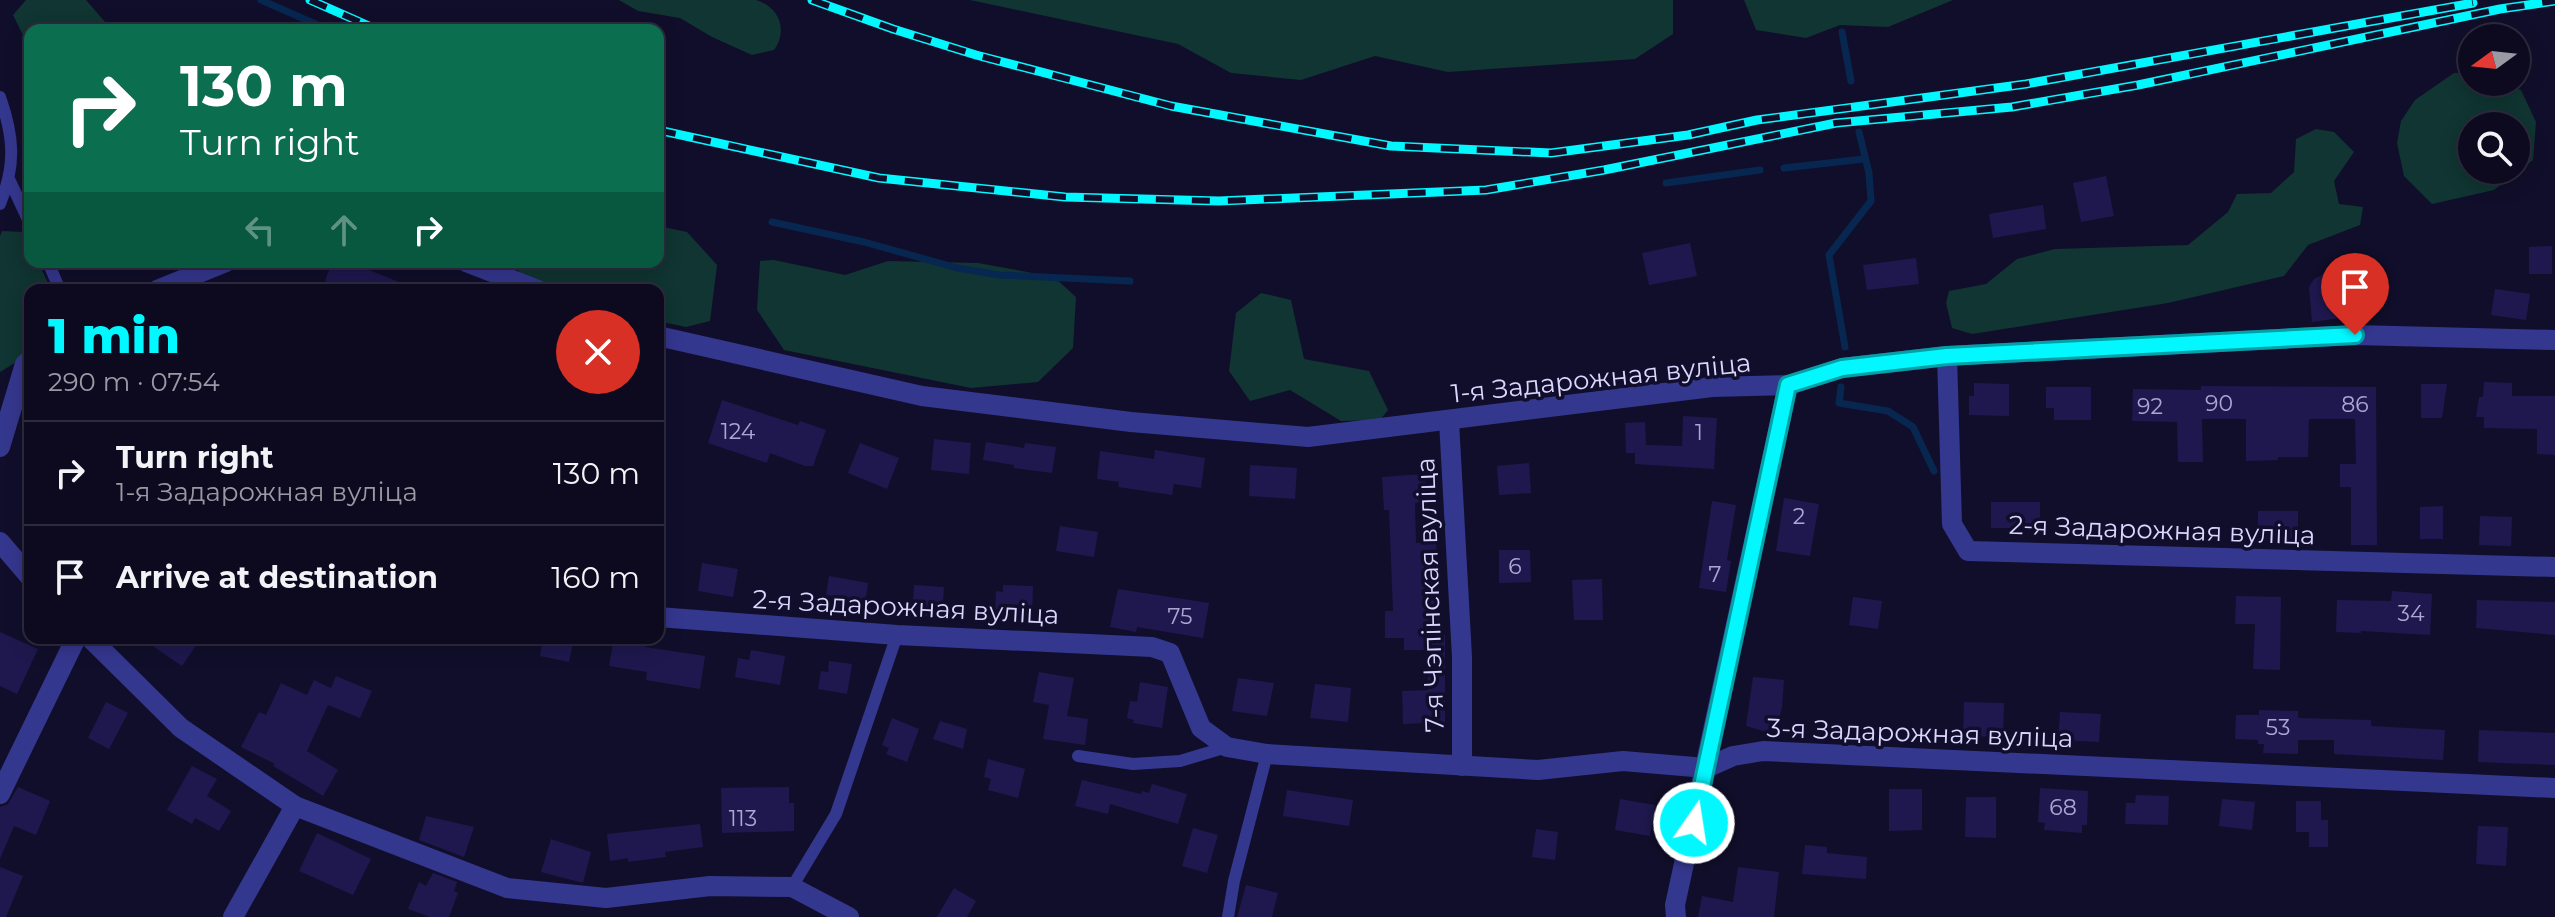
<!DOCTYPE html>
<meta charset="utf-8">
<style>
body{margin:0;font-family:Montserrat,sans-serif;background:#161329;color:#f1f3f6;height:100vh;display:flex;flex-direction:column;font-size:30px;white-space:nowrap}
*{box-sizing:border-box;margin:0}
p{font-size:26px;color:#9a9aa5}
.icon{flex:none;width:44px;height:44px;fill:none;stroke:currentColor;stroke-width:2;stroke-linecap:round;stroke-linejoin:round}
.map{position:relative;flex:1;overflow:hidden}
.side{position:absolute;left:24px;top:284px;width:640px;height:360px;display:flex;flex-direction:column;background:#0d0a20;border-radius:16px;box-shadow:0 4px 20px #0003,0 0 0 2px #2d2b3e}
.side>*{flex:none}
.top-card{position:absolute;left:24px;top:24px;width:640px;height:244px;border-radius:16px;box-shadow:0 4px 20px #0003,0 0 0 2px #2d2b3e;background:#0b6e4f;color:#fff;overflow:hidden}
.needle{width:52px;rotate:255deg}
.tools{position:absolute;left:2458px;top:24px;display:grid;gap:16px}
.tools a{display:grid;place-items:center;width:72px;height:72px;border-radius:50%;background:#0d0a20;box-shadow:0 4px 20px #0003,0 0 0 2px #2d2b3e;font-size:40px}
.pin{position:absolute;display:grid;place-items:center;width:68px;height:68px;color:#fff;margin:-82px -34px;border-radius:50% 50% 50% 0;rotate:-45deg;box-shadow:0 0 8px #0007}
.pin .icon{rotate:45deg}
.me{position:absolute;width:88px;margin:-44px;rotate:13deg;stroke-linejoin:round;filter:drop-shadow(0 0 6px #0008)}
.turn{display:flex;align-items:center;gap:28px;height:168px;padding:0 24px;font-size:36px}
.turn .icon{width:104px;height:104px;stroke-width:2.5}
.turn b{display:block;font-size:56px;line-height:68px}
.lanes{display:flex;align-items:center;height:76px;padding:0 24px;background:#0003;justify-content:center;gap:40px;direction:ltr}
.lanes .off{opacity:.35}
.round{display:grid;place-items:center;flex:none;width:84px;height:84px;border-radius:42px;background:#161329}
.head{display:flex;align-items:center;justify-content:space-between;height:136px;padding:0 24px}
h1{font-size:48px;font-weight:800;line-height:60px;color:#03f7ff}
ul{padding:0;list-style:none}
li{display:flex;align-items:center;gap:24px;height:104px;padding:0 24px;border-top:2px solid #2d2b3e}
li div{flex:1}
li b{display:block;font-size:30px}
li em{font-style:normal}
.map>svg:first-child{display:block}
.green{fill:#103532;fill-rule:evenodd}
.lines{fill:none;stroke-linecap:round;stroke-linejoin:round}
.stream{stroke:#072751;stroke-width:7}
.building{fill:#1f184e}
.lane{stroke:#34378e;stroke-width:12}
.street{stroke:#34378e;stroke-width:20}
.rail-casing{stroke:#03f7ff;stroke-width:9}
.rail{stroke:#110e2b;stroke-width:6;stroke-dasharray:18;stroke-linecap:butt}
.route-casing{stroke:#02a1a6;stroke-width:20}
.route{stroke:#03f7ff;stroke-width:14}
.labels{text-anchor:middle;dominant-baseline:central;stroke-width:7;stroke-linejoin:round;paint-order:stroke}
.number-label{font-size:22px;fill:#aaa7d3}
.street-label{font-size:26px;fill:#d9d7ff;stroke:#110e2b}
</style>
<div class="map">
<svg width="2555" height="917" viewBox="0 0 2555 917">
<rect width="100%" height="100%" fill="#110e2b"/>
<g class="green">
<path d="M26,0H86L112,30H30V49L13,15Z"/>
<path d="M619,0H756C780,7 788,31 774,50L752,55L712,37L680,18L638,11Z"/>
<path d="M970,0H1673V34L1635,59L1448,72L1375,56L1301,80L1231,73L1178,44Z"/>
<path d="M1744,0H1953L1888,27L1840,25L1806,38L1756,30Z"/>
<path d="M2454,73H2472V82H2503L2521,90L2536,122L2533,160L2494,190L2432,204L2404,176L2397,143L2401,121L2415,100ZM2516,126V170H2472V126Z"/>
<path d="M2316,129L2334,132L2354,152L2334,181L2339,204L2363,207L2360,225L2308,245L2284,276L2168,303L1972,334L1952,328L1946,303L1949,291L1986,284L2017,259L2055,249L2188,245L2228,212L2237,194L2271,193L2294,172L2296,139Z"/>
<path d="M658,226L687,232L717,265L710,321L686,327L658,321V290C619,290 534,298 510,262H658Z"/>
<path d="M2,231L24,232L30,244V262H38L49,285L48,290H30V338L23,358L0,372V236Z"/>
<path d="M774,260L845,275L888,261L978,263L1054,277L1076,297L1073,348L1038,382L971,388L784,350L757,310L760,261Z"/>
<path d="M1261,293L1291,300L1304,359L1369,371L1388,410L1380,420L1341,421L1290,390L1250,401L1229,371L1236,313Z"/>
</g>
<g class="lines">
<g class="stream">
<path d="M261,0L329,30"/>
<path d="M1842,32L1851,81"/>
<path d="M1784,168L1864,159"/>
<path d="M1666,183L1760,170"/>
<path d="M772,222L864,242L957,268L999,275L1130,281"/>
<path d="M1845,347L1829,255L1871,201L1869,173L1859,132"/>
<path d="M1841,387L1839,403L1888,411L1913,427L1934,471"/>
</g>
</g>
<g class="building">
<path d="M2106,176L2114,216L2081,222L2073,183Z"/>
<path d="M2043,205L2046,229L1993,238L1989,214Z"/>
<path d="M1690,243L1697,276L1649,285L1642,253Z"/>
<path d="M2552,246V274H2529V247Z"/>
<path d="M1916,258L1919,284L1867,290L1863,265Z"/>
<path d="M332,262H349L419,290H349L325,281Z"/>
<path d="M2324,274H2335L2345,281L2348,300L2338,302L2340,318L2312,322L2309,287L2314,279Z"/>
<path d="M2495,289L2530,294L2526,320L2491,315Z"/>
<path d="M2484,382L2512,383V396H2555V455L2537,454V429L2484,428V417H2476L2479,397H2483Z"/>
<path d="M1974,383L2009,384V416L1969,415V396H1974Z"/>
<path d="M2421,384H2447L2442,418H2421Z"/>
<path d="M2201,386L2376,387L2377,545H2351V487H2340V464H2356L2355,419H2309L2308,457H2278V460L2246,461V419H2202L2203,462H2178L2177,422L2132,421L2133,389L2201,390Z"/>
<path d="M2046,387H2091V420H2054V408H2046Z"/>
<path d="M722,400L798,425L800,421L826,430L813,466H805L770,453L767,463L708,443Z"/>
<path d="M1683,416L1717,418L1714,469L1635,464V453H1626L1625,423L1645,422L1646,445L1682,446Z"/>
<path d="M934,439L971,443L969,474L931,470Z"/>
<path d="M986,442L1024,448L1025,443L1056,447L1052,473L1014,468V465L983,460Z"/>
<path d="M860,443L899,458L887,489L848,473Z"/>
<path d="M1155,450L1205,458L1201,488L1174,484L1172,495L1118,487L1119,482L1097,479L1100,451L1154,459Z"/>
<path d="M1529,463L1531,493L1499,495L1497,466Z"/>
<path d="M1250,465L1297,468L1295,499L1249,496Z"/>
<path d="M1425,474L1426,502L1415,503L1416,543L1436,542L1440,636L1445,635V722L1403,724L1402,691L1428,690V650H1404V638H1385V611H1393L1389,510H1384L1382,477Z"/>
<path d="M1784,498L1819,504L1810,556L1776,551Z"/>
<path d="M1712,501L1736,505L1727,560L1731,561L1726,592L1699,588Z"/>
<rect x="1991" y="502" width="49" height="26"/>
<path d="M2443,506V539H2420V507Z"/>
<rect x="2258" y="511" width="40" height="30"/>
<path d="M2480,516L2512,517L2511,546L2479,545Z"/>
<path d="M1060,526L1098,532L1094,557L1056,551Z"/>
<path d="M1499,550H1530L1531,582L1499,583Z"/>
<path d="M702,563L738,569L733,597L698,591Z"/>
<path d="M829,576L868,583L864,611L831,606L833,596L826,595Z"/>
<path d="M1602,579L1603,620H1574L1572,580Z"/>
<path d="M914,585L944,587L942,617L912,615Z"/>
<path d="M1003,585L1033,586L1032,615L995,614L996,591L1003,592Z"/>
<path d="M1118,589L1209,603L1203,638L1137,627L1136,632L1110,627Z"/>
<path d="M2392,591L2432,594L2430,635L2361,631V633L2336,632L2337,600L2391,601Z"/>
<path d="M2236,596L2281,597L2280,670L2253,669L2255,624H2235Z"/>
<path d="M1853,597L1882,601L1878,629L1849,625Z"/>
<path d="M2477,600L2555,602V635L2476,628Z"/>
<path d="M0,632L38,649L17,694L0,686Z"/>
<path d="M141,638H201L182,666Z"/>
<path d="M543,638H574L569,662L540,656Z"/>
<path d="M614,638L646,643L645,647L705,656L700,689L646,680L647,672L609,666Z"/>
<path d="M751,650L785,656L780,685L735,677L738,658L749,660Z"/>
<path d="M829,661L852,664L847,694L818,689L821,671L828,672Z"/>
<path d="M1039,672L1074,678L1067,716L1088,719L1085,745L1043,739L1049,705L1033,702Z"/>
<path d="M336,676L372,691L360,718L328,705L307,751L338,770L323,796L273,766L275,764L241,747L259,712L266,715L281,683L307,695L314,680L331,688Z"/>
<path d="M1753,677L1784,680L1782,708L1774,734L1746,726Z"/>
<path d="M1238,678L1274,683L1267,716L1232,711Z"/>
<path d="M1140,682L1168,687L1162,728L1133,723L1134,720L1127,718L1130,701L1137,702Z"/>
<path d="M1315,684L1351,688L1348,722L1310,718Z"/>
<path d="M106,702L128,713L109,749L88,738Z"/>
<path d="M1964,702L2004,703L2003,737L1963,736Z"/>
<path d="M2259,710L2298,711V718L2371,720V726L2445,730L2443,760L2334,754V740H2298V754L2263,753L2264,744H2258V740L2235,739L2236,715H2259Z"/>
<path d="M2060,712L2101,714L2099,742L2058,740Z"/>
<path d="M892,718L919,729L907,762L886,754L889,748L882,745Z"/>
<path d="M940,721L967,729L963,749L933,739Z"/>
<path d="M2479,730L2555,733V765L2478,762Z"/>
<path d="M988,759L1025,769L1018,798L988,790L991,779L984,777Z"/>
<path d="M192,766L217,779L207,796L231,811L219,831L195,818L192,824L167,810Z"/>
<path d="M1082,780L1141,794L1142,791L1149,793L1152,784L1187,794L1178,824L1110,804L1108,814L1075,806Z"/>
<path d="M18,787L50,801L36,835L14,826L0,859V807L8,804Z"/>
<path d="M789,787V803H794V831L722,833L721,788Z"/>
<path d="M2040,788L2088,791L2087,825H2082V833L2044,830L2045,823L2038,822Z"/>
<path d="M1889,789H1922V830L1889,831Z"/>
<path d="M1287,790L1353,800L1349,826L1283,816Z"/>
<path d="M2136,795L2169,796L2168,825L2125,824L2126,803H2135Z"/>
<path d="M1966,797H1996V838L1965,837Z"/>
<path d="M1620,799L1655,805L1650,836L1615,830Z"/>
<path d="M2222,799L2255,802L2252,830L2219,826Z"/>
<path d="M2296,801H2321V820H2328V847H2309V832H2296Z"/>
<path d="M426,816L474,827L464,857L419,840Z"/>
<path d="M700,824L703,847L665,852L666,857L628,862V858L610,861L607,834Z"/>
<path d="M2478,826L2508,827L2506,866L2476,864Z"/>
<path d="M1193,828L1218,835L1207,873L1182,866Z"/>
<path d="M1536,829L1558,832L1555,860L1532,857Z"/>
<path d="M317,833L371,859L353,895L299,871Z"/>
<path d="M551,839L591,852L583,883L541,872Z"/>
<path d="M1805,845L1827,847V853L1867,857L1866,879L1802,874Z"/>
<path d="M0,867L23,876L6,917H0Z"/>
<path d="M1738,867L1779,872L1774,917H1698L1702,896L1733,902Z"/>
<path d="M433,873L457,882L454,891L458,893L449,917H430L408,909L419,882L426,886Z"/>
<path d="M1246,885L1278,893L1272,917H1237Z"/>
<path d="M954,888L976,901L967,917H937Z"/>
</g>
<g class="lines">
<g class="lane">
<path d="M0,97C14,137 16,165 0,204"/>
<path d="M10,181L30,224"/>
<path d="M48,262L60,290"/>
<path d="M1078,756L1133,764L1180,761L1227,747"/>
<path d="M792,887L836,814L897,635"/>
<path d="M1228,917L1234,881L1267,754"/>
</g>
<g class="street">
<path d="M466,262L538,290"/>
<path d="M157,290L226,262"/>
<path d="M658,336L922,396L1131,422L1308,437L1712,387L1788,385L1842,368L1947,356L2355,335L2555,340"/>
<path d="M1947,356L1952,524L1968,551L2555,567"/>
<path d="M1449,421L1462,657V766"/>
<path d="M0,447L25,364L30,360"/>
<path d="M0,542L30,577"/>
<path d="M658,617L897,635L1152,647L1170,653L1201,728L1227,747L1267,754L1538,770L1623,761L1706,768L1733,756L1763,751L2555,788"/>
<path d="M90,638L181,728L295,806L507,888L606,898L710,886L792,887L849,917"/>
<path d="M0,794L76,638"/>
<path d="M233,917L295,806"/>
<path d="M1676,917L1675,905L1788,385"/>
</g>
<g class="rail-casing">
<g id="rail">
<path d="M310,0L378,30"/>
<path d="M812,0L893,29L976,55L1171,106L1391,146L1551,153L1688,135L1757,120L2026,84L2473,3"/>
<path d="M658,130L879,178L1065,197L1219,201L1486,190L1604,170L1836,123L2012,107L2138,85L2500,9L2555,1"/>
</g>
</g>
<use href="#rail" class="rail"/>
</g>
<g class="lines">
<g class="route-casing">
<path id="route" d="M1694,823L1788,385L1842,368L1947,356L2355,335"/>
</g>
<use href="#route" class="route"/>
</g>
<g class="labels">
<g class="number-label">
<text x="2219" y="403">90</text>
<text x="2355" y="404">86</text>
<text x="2150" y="406">92</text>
<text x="738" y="431">124</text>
<text x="1699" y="432">1</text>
<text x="1799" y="516">2</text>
<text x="1515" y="566">6</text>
<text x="1715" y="574">7</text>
<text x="2411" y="613">34</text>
<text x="1180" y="616">75</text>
<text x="2278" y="727">53</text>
<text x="2063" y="807">68</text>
<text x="743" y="818">113</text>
</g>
<g class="street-label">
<text transform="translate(1601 378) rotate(-6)">1-я Задарожная вуліца</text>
<text transform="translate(2162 530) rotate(2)">2-я Задарожная вуліца</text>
<text transform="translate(1430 595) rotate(-92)">7-я Чэпінская вуліца</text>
<text transform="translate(906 607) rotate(3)">2-я Задарожная вуліца</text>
<text transform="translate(1920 733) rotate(2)">3-я Задарожная вуліца</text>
</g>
</g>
</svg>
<div class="tools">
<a><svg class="needle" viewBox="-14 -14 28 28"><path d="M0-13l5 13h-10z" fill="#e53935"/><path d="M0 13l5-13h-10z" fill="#9a9aa5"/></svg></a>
<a><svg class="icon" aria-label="search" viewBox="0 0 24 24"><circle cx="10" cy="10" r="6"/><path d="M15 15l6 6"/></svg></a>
</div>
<div class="pin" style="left:2355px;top:335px;background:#d93025"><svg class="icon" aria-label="arrive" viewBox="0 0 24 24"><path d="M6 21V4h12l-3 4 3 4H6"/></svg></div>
<svg class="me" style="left:1694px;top:823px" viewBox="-20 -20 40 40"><circle r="17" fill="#03f7ff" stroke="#fff" stroke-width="3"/><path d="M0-11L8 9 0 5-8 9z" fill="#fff"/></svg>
<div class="top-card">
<div class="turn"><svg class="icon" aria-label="right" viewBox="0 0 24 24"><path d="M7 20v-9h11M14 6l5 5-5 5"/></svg><div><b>130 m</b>Turn right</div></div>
<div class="lanes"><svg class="icon off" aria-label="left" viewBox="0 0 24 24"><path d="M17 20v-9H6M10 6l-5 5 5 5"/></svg><svg class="icon off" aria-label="ahead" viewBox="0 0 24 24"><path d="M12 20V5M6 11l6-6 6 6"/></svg><svg class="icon" aria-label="right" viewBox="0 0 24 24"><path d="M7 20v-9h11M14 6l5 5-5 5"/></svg></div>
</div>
<section class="side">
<div class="head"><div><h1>1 min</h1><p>290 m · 07:54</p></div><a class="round" style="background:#d93025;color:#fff"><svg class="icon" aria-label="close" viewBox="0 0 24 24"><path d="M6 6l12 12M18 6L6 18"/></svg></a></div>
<ul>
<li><svg class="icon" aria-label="right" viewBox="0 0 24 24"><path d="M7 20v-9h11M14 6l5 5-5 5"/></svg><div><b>Turn right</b><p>1-я Задарожная вуліца</p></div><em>130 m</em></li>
<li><svg class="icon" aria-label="arrive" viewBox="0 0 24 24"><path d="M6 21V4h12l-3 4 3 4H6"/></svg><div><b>Arrive at destination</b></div><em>160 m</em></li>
</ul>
</section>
</div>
